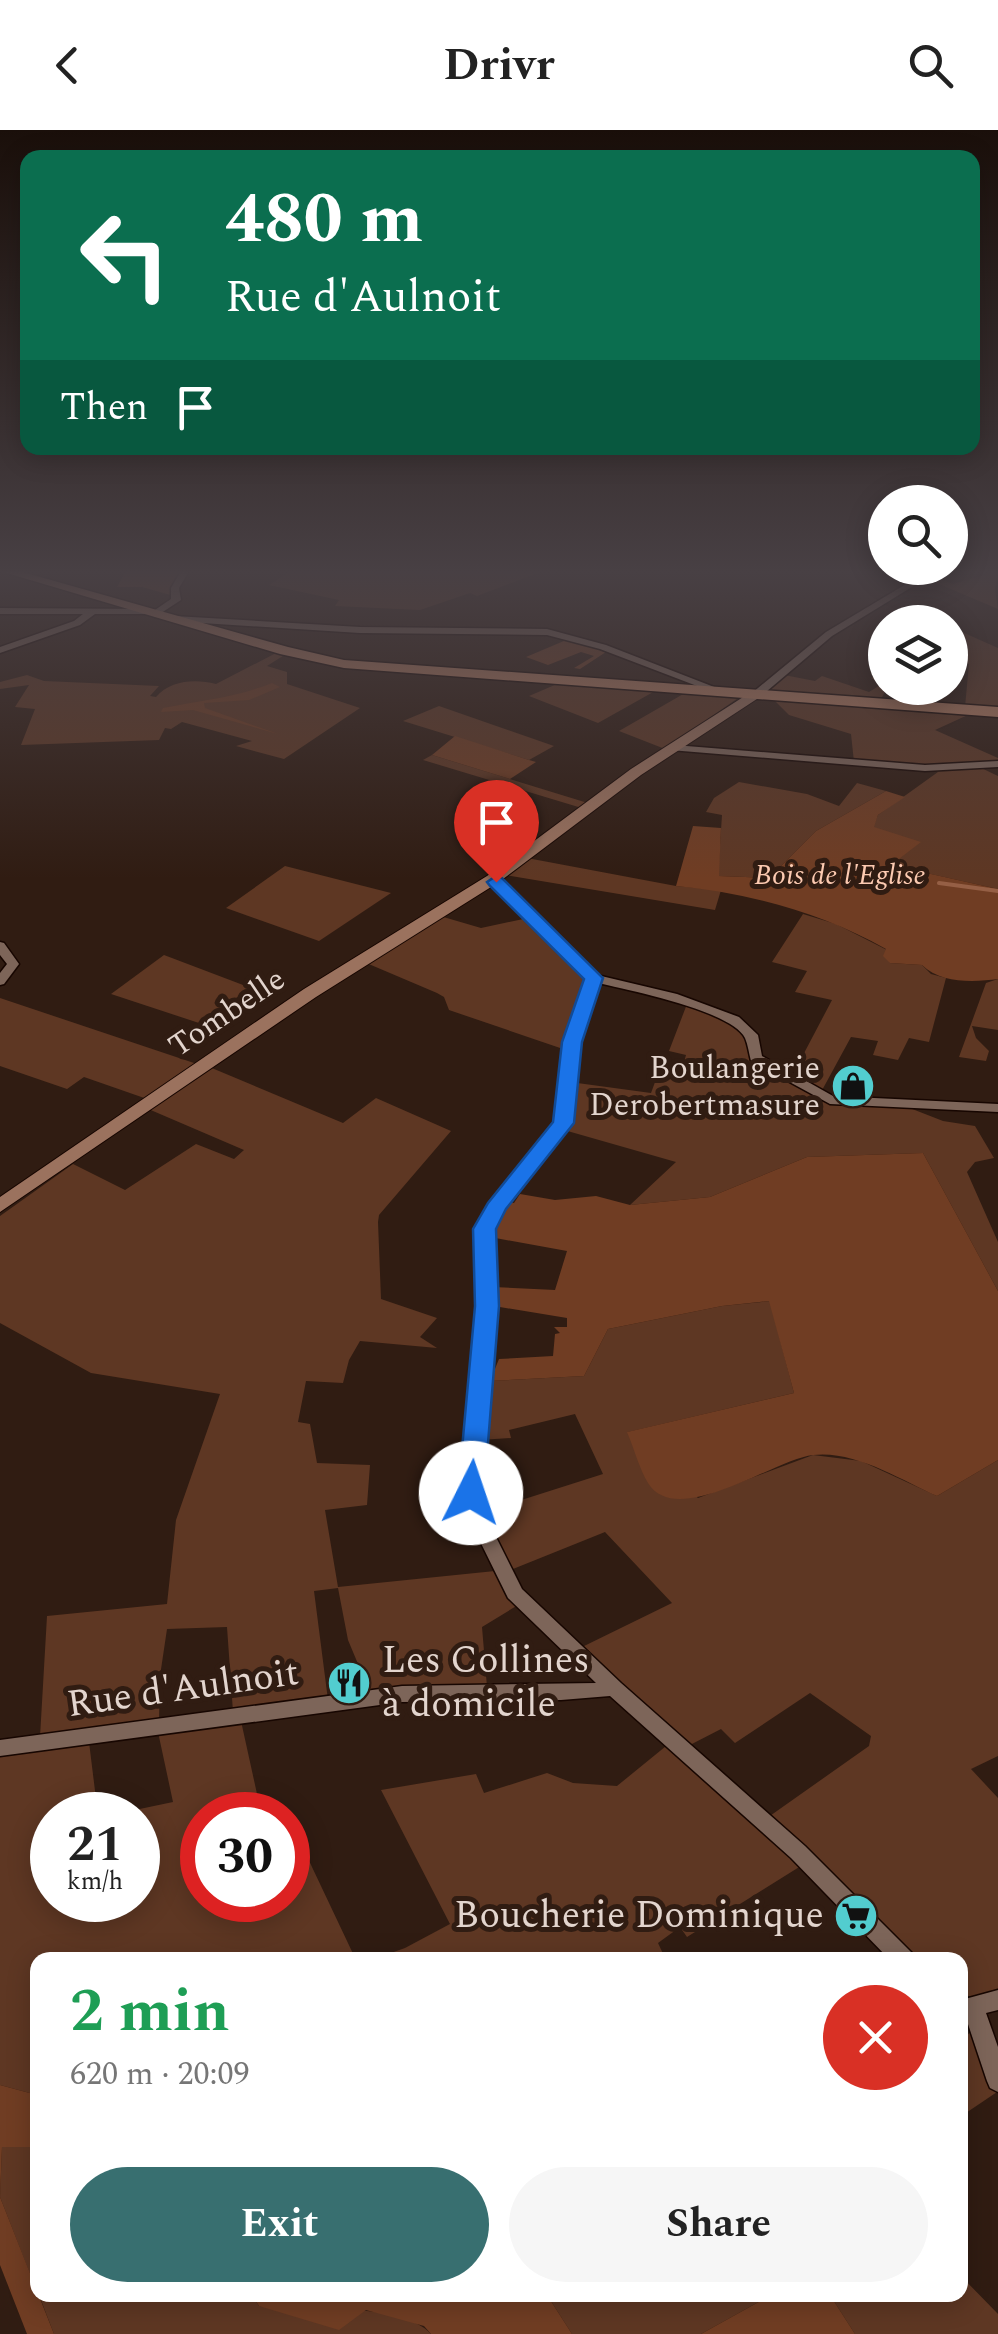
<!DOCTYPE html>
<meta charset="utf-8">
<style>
body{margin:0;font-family:Spectral,serif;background:#f6f6f6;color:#222;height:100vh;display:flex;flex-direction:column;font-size:38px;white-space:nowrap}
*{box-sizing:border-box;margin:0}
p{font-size:32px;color:#767676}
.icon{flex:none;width:55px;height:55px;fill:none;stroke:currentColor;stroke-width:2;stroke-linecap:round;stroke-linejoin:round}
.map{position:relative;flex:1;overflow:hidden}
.sheet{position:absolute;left:30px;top:1822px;width:938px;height:350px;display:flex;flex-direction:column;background:#fff;border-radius:20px;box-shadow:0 5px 25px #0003}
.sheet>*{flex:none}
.hud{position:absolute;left:20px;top:20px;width:960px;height:305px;border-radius:20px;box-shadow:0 5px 25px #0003;background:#0b6e4f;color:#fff;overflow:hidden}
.controls{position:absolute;left:868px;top:355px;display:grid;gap:20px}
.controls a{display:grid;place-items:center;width:100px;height:100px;border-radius:50%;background:#fff;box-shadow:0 5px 25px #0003;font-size:50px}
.speed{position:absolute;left:30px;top:1662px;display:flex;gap:20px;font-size:50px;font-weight:700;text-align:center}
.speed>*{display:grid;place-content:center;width:130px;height:130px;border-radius:50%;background:#fff;box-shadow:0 5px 25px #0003;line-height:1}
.speed small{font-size:25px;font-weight:400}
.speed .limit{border:15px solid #d22;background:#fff;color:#111}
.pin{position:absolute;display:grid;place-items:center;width:85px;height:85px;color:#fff;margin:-102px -42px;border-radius:50% 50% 50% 0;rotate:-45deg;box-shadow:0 0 10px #0007}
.pin .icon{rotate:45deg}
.me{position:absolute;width:110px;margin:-55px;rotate:4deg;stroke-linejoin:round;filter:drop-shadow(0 0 8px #0008)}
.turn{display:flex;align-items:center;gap:35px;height:210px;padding:0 40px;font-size:45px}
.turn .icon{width:130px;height:130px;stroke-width:2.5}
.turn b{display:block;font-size:70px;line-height:85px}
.then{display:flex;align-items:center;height:95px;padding:0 40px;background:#0003;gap:20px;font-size:38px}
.round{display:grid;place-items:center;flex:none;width:105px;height:105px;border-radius:52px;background:#f6f6f6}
.summary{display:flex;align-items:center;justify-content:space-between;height:170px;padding:0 40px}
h1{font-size:60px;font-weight:700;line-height:75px;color:#1e9e55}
.action{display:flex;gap:20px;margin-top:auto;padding:20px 40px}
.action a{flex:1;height:115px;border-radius:60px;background:#386f70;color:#fff;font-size:40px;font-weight:700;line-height:115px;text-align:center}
.action a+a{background:#f6f6f6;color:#222}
header{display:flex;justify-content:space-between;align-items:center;height:130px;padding:0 40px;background:#fff;font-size:45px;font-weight:700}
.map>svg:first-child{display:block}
.green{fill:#5e3723}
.forest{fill:#703d23}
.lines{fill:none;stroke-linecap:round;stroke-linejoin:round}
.stream{stroke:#955f45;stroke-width:4}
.street-casing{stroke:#170601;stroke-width:3}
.secondary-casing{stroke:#170601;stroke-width:2}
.primary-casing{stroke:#170601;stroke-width:3}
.street{fill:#7d6559;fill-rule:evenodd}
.secondary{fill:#9b725e;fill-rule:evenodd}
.primary{fill:#b87f62;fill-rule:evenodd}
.route{fill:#1a73e8;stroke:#114b97;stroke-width:2.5}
.labels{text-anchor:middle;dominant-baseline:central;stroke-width:10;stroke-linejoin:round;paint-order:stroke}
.far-park-label{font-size:28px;font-style:italic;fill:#fccab1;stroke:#301c12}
.street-label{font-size:32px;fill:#e3d5ce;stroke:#301c12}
.poi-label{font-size:32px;fill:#e3d5ce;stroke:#301c12;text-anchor:end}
.near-poi-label{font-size:38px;fill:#e3d5ce;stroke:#301c12;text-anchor:start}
.near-street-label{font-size:38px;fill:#e3d5ce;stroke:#301c12}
</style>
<header><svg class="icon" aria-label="back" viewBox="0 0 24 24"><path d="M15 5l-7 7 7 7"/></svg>Drivr<svg class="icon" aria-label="search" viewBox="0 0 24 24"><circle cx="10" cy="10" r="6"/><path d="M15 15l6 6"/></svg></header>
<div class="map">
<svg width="998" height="2204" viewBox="0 0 998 2204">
<rect width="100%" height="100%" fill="#301c12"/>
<g class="green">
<path d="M291,441H543L477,466L470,463L420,480L335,476L339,470L269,455Z"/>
<path d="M998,441L995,459L998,479L927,449L932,445L953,454Z"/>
<path d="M962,502L998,518V580L965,577L969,534L950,528V507Z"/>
<path d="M278,522L286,524L267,536L287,542V554L360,578L284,629L236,616L252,611L182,592L171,599L165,598L159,610L21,615L35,579L15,577L29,555L0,559V552L27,545L44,551L159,556L150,566L156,567C171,550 195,549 216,554Z"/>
<path d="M876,538L885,541L887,558L880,571L767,560L784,545L815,551L822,546L869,562L882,554L871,548L881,543L873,539Z"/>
<path d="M557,554L655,561L598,593L529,566Z"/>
<path d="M685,563L742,566L744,569L738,568L665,619L619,601Z"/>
<path d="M773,569L970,584L935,600L998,628V633L975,635L998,646V759L890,735L873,697L878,685L938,642L927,638L854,632L851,604L789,585Z"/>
<path d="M439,576L554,616L529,630L403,591Z"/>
<path d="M432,625L591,674L585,679L423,630Z"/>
<path d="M739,652L807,664L839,676L857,653L886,661L816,701L769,748L718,746L722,685L706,682L714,668Z"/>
<path d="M527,728L676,756L721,760L715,780L505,745Z"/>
<path d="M285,736L391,763L319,811L226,778Z"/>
<path d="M803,784L836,794L887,820L890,833L922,835L931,844L946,848L929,912L909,908L898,930L873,925L878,911L851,907L820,964L792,946L832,870L795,862L807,841L772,832Z"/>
<path d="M440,786L481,798L528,788L586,849L566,920L449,880L444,867L437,863L364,832Z"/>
<path d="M164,825L251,858L199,893L111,864Z"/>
<path d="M998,849V900L972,896L976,908L989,921L986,931L959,927L986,853Z"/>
<path d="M0,868L200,935L150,970L84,947L67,959L0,936Z"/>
<path d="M687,874L732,892L748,911L754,931L823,972L902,975L943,991L975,996L994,1028L975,1032L967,1042L998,1112V1161L923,1023L807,1027L710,1067L630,1075L676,1032L564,1000L570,952L651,963L658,944L681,943L686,925L669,921Z"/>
<path d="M207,936L343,993L376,968L451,1001L379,1085L378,1092L381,1169L437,1188L420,1207L437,1218L360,1211L349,1230L343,1253L306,1251L298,1292L310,1294L317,1333L370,1335L367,1375L325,1380L338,1457L495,1441L518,1475L482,1497L487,1557C446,1553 411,1554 371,1565L348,1510L338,1458L314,1461L328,1570L233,1582L227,1497L167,1499L160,1546L159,1592L40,1607L47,1486L167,1474L176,1390L220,1264L91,1243L0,1193V1086L73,1034L125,1060L196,1014L234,1029L244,1020L146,978L154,973L159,974L209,939Z"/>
<path d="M770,1171L794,1263L628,1302L698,1368L813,1325L861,1331L937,1366L998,1330V1626L971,1639L998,1668V1864L978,1868L960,1864V1830H913L767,1688L869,1616L871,1606L810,1563L735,1613L721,1599L688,1616L580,1518L672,1473L605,1402L508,1441L481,1383L603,1344L575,1284L509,1300L511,1308L480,1310L490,1251L584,1246L608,1199L722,1176Z"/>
<path d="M241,1591L261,1682L267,1685H202V1770H288V1696L294,1699L356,1830H38L37,1965L0,1955V1624L89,1612L98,1685H52V1770H138V1685H111L173,1672L158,1602Z"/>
<path d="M671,1612L804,1734L687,1807L680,1797L658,1813L666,1830H371L405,1818L450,1794L381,1660L476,1644L484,1663L547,1643L573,1653L617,1656Z"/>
<path d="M975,1899L997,1962L960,1987V1910Z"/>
<path d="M2,2016L37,2017V2162L0,2067Z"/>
<path d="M960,2145L998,2184V2204H855L830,2165H960Z"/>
<path d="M39,2165H252L259,2176C300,2178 404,2173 431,2204H54Z"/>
<path d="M547,2165H771L701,2204H572Z"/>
</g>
<g class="forest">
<path d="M126,441H184L174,466L142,457H117Z"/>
<path d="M571,508L609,520L580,539L574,538L594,526L581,522L548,535L526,527Z"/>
<path d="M272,553L280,557L249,570L204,573L205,578L278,604L193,580L161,582L163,578C203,570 234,568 272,553Z"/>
<path d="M455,606L529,630L536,632L510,649L432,625Z"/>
<path d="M886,661L905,667L878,685L874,697L921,712L891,735L998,759V849C975,852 941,854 922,835L890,833L883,826L886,819C822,783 749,763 676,756L693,696L721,698L719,746L769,748L816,701Z"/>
<path d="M923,1023L998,1161V1330L937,1366C901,1350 855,1320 813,1325C775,1329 677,1400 648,1353C639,1338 634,1318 627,1302L794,1263L769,1171L722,1176L608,1199L584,1246L490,1251L499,1229L553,1226L555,1204L560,1203L554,1197H567V1188L494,1176L493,1157L555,1160L567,1121L490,1107L509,1072L514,1073L520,1064L555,1070L596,1066L630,1075L710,1067L807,1027Z"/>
<path d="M0,1955L37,1965V2017H2L0,2067L54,2204H27L0,2135Z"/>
<path d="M252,2165H547L572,2204H431L424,2196L366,2180L339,2200L259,2176Z"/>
<path d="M771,2165H830L855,2204H701Z"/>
</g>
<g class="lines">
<path class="stream" d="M939,753L998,761"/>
<g class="street-casing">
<g id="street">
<path d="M181,441H189L179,458L181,470L155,487L150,484H95L80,495L0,523V517L74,491L83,484H0V478L148,479L152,482L171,469V458Z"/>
<path d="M928,441H938L832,506L760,567H752V563L826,502Z"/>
<path d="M174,486L360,497L547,499L606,515L727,562L718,564L600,519L547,505L360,503L171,491L169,489Z"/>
<path d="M674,615L925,635L998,631V637L925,641L670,620L669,618Z"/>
<path d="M493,745L497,747L597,845L677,864L739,887L758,905L762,926L833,966L998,974V982L830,974L751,931C749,924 748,915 745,908C732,881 628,860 598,853L578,920L570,993L503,1079L491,1099L495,1159L490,1259L478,1350L487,1389L522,1459L621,1553L805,1716L912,1823L915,1830H890L791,1728L610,1566L561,1570L402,1572L0,1626V1610L402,1556L596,1553L508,1468L469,1389L460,1350L474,1259L479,1159L477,1099L491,1075L556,993L564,920L586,849L489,751L487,749Z"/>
<path d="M0,812L4,813L19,834L4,854L0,855V843L7,834L0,825Z"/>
<path d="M998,1860V1880L986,1883L998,1917V1962L990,1958L987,1951L962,1876L965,1869Z"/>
</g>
</g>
<g class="secondary-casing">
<path id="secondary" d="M751,562L763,565L641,645L499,752L316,867L0,1082V1067L304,859L487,746L631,639Z"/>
</g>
<g class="primary-casing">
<path id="primary" d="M0,441H19L288,517L344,530L998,577V587L344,538L280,524Z"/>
</g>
<use href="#street" class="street"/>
<use href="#secondary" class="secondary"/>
<use href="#primary" class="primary"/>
</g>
<linearGradient id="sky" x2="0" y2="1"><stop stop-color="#1a0f0a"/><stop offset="0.59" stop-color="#484044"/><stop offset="1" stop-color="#484044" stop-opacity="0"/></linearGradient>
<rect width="998" height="749" fill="url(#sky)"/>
<path class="route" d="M496,746L502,748L603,848L582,912L574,993L506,1079L496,1099L499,1176L484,1363L480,1370H462L458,1363L475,1176L473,1099L488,1073L553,992L562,912L584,849L490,756L487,752Z"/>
<defs>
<g id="shop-disc" transform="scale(2.25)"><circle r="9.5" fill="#52cdcf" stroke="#301c12"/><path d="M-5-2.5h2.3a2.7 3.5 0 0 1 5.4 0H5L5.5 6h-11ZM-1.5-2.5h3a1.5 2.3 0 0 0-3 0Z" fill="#111"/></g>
<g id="restaurant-disc" transform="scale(2.25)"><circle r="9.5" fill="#52cdcf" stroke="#301c12"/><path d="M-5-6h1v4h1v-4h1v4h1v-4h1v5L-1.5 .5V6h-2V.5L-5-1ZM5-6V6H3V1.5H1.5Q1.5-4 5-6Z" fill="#111"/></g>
<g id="supermarket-disc" transform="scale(2.25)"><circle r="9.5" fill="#52cdcf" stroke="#301c12"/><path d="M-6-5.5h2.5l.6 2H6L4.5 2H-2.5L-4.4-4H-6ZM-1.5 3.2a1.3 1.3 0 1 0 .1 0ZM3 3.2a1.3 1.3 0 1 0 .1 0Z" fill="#111"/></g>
</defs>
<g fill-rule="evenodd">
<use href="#shop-disc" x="853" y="956"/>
<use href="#restaurant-disc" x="349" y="1553"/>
<use href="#supermarket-disc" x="856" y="1786"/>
</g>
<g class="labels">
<g class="far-park-label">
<text x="840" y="745">Bois de l'Eglise</text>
</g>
<g class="street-label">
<text transform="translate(227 883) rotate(-34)">Tombelle</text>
</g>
<g class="poi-label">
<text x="820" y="938">Boulangerie<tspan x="820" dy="37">Derobertmasure</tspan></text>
</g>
<g class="near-poi-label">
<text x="382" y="1531">Les Collines<tspan x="382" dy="44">à domicile</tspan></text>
<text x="824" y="1786" text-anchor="end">Boucherie Dominique</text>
</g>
<g class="near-street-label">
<text transform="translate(183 1559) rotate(-8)">Rue d'Aulnoit</text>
</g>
</g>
</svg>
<div class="controls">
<a><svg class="icon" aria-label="search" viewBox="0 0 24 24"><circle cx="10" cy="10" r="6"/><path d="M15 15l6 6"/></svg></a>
<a><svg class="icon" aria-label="layers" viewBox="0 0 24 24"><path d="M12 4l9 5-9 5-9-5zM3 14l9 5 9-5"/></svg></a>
</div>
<div class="speed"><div>21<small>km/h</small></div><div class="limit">30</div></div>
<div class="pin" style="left:496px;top:752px;background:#d93025"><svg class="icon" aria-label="arrive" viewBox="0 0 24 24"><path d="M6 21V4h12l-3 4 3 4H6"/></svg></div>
<svg class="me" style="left:471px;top:1363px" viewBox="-20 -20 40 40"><circle r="19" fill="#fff"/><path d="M0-13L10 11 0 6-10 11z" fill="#1a73e8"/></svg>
<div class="hud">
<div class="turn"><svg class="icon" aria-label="left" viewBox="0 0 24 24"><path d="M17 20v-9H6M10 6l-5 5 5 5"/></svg><div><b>480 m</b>Rue d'Aulnoit</div></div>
<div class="then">Then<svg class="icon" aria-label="arrive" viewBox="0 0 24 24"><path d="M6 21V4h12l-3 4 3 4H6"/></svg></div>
</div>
<section class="sheet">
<div class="summary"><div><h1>2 min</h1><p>620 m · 20:09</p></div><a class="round" style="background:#d93025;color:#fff"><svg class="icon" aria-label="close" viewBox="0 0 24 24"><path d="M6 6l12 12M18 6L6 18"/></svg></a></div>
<div class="action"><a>Exit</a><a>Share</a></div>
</section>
</div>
